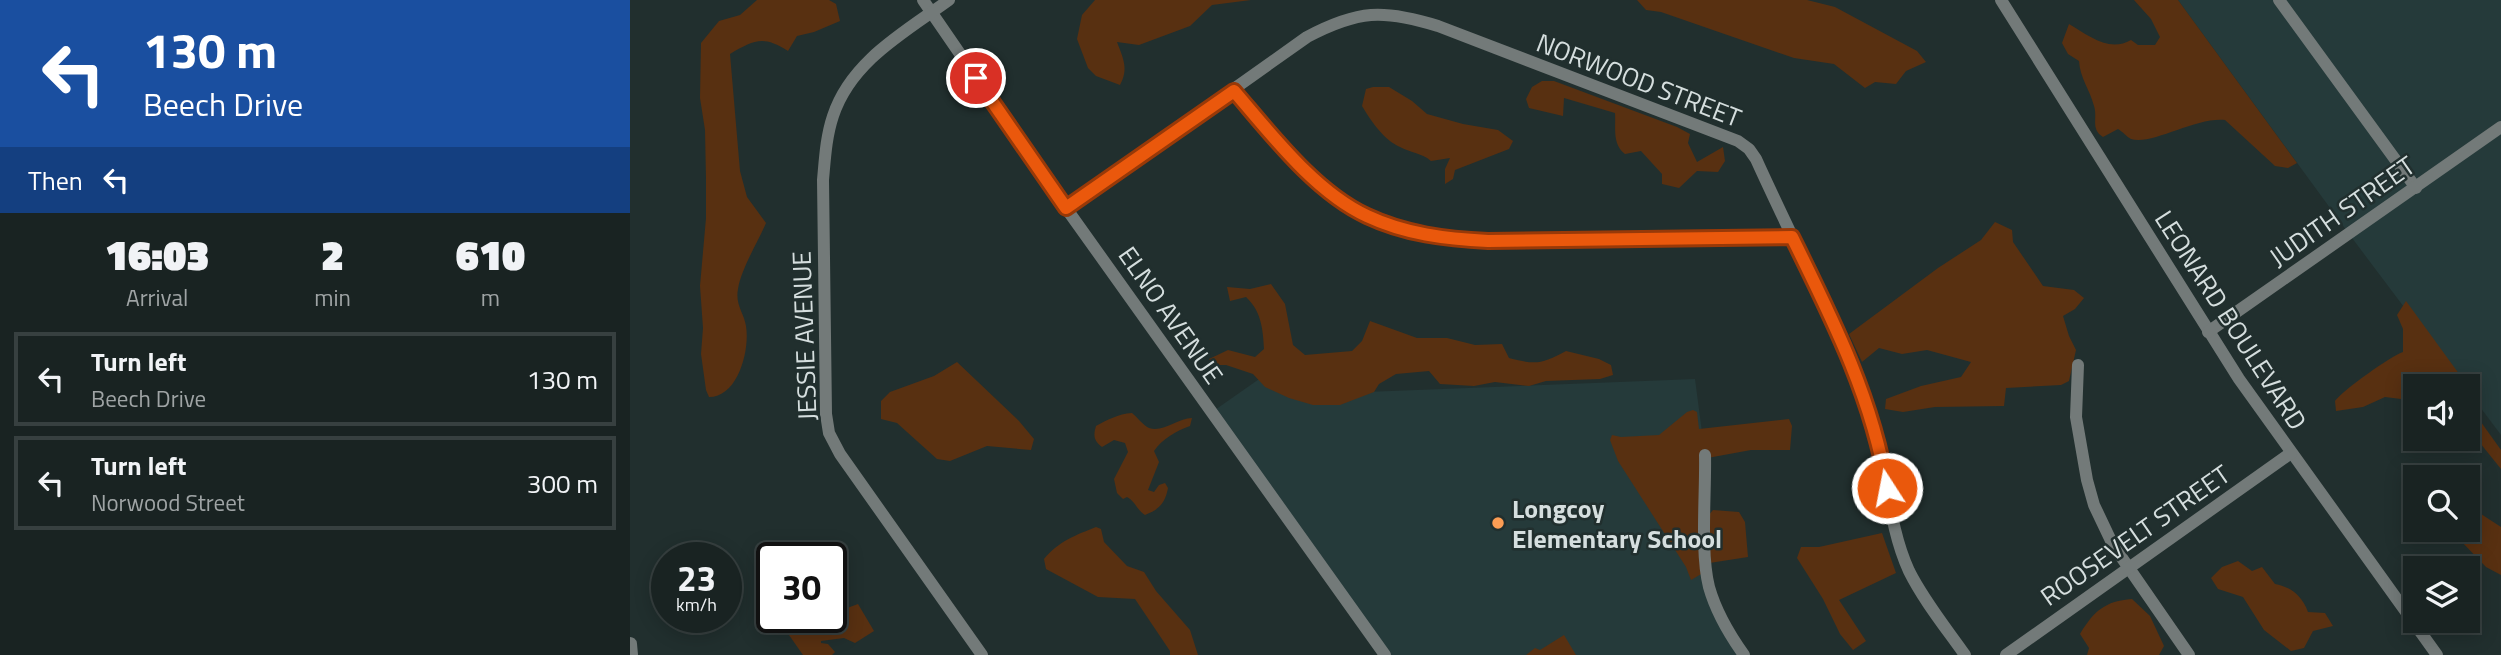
<!DOCTYPE html>
<style>
body{margin:0;font-family:"Titillium Web",sans-serif;background:#262f2f;color:#f1f3f6;height:100vh;display:flex;flex-direction:column;font-size:26px;white-space:nowrap}
*{box-sizing:border-box;margin:0}
p{font-size:23px;color:#9fa4a5}
.icon{flex:none;width:38px;height:38px;fill:none;stroke:currentColor;stroke-width:2;stroke-linecap:round;stroke-linejoin:round}
.map{position:relative;flex:1;overflow:hidden}
.panel{display:flex;flex-direction:column;background:#192322;width:630px}
.panel>*{flex:none}
.guide{background:#1a4fa0;color:#fff;overflow:hidden}
.tools{position:absolute;left:1773px;top:374px;display:grid;gap:14px}
.tools a{display:grid;place-items:center;width:77px;height:77px;border-radius:0px;background:#192322;box-shadow:0 4px 18px #0003,0 0 0 2px #374040;font-size:35px}
.speed{position:absolute;left:21px;top:542px;display:flex;gap:14px;font-size:35px;font-weight:700;text-align:center}
.speed>*{display:grid;place-content:center;width:91px;height:91px;border-radius:50%;background:#192322;box-shadow:0 4px 18px #0003,0 0 0 2px #374040;line-height:1}
.speed small{font-size:18px;font-weight:400}
.speed .limit{border:4px solid #111;border-radius:10px;background:#fff;color:#111}
.pin{position:absolute;display:grid;place-items:center;width:60px;height:60px;color:#fff;margin:-30px;border:4px solid #fff;border-radius:50%;box-shadow:0 2px 7px #0007}
.me{position:absolute;width:77px;margin:-38px;rotate:349deg;stroke-linejoin:round;filter:drop-shadow(0 0 5px #0008)}
.turn{display:flex;align-items:center;gap:24px;height:147px;padding:0 28px;font-size:32px}
.turn .icon{width:91px;height:91px;stroke-width:2.5}
.turn b{display:block;font-size:49px;line-height:60px}
.then{display:flex;align-items:center;height:66px;padding:0 28px;background:#0003;gap:14px;font-size:26px}
.eta{display:flex;justify-content:space-evenly;align-items:center;height:119px;text-align:center}
.eta b{font-size:42px;font-weight:800;line-height:49px}
ul{padding:0;list-style:none}
li{display:flex;align-items:center;gap:21px;height:94px;margin:0 14px 10px;padding:0 14px;border:4px solid #374040;border-radius:0px}
li div{flex:1}
li b{display:block;font-size:26px}
li em{font-style:normal}
main{display:flex;flex:1;min-height:0}
.map>svg:first-child{display:block}
.built{fill:#253a3a}
.green{fill:#583011}
.lines{fill:none;stroke-linecap:round;stroke-linejoin:round}
.minor{stroke:#737a79;stroke-width:12}
.tertiary{stroke:#737a79;stroke-width:14}
.route-casing{stroke:#983908;stroke-width:18}
.route{stroke:#ea580c;stroke-width:12}
.poi-dot{fill:#fc9d54;stroke:#212f2e;stroke-width:2.5}
.labels{text-anchor:middle;dominant-baseline:central;stroke-width:5;stroke-linejoin:round;paint-order:stroke}
.street-label{font-size:26px;fill:#d5dede;stroke:#212f2e}
.poi-label{font-size:26px;font-weight:bold;fill:#d5dede;stroke:#212f2e;text-anchor:start}
</style>
<main>
<section class="panel">
<div class="guide">
<div class="turn"><svg class="icon" aria-label="left" viewBox="0 0 24 24"><path d="M17 20v-9H6M10 6l-5 5 5 5"/></svg><div><b>130 m</b>Beech Drive</div></div>
<div class="then">Then<svg class="icon" aria-label="left" viewBox="0 0 24 24"><path d="M17 20v-9H6M10 6l-5 5 5 5"/></svg></div>
</div>
<div class="eta">
<div><b>16:03</b><p>Arrival</p></div>
<div><b>2</b><p>min</p></div>
<div><b>610</b><p>m</p></div>
</div>
<ul>
<li><svg class="icon" aria-label="left" viewBox="0 0 24 24"><path d="M17 20v-9H6M10 6l-5 5 5 5"/></svg><div><b>Turn left</b><p>Beech Drive</p></div><em>130 m</em></li>
<li><svg class="icon" aria-label="left" viewBox="0 0 24 24"><path d="M17 20v-9H6M10 6l-5 5 5 5"/></svg><div><b>Turn left</b><p>Norwood Street</p></div><em>300 m</em></li>
</ul>
</section>
<div class="map">
<svg width="1871" height="655" viewBox="0 0 1871 655">
<rect width="100%" height="100%" fill="#212f2e"/>
<g class="built">
<path d="M1548,0H1871V435L1838,391V387H1834L1719,234Z"/>
<path d="M632,377L684,394L1065,379L1075,455L1079,585L1114,655H755L582,412Z"/>
</g>
<g class="green">
<path d="M127,0H199L206,4L210,21L184,32L167,36L158,51C133,35 124,40 100,54L110,171L117,197L136,223C128,242 111,269 108,289C105,305 114,313 116,326C120,350 108,397 79,397L76,390L71,354L73,328L70,286L76,218V179L75,130L70,98L71,43L89,21L110,15Z"/>
<path d="M465,0H621L582,5L560,26L509,45L487,42C493,58 499,69 490,85L466,76L458,68L447,39L452,15Z"/>
<path d="M1007,0H1177L1205,7L1287,51L1296,62L1276,71L1266,84L1245,82L1235,88L1204,64L1164,58L1031,12L1016,10Z"/>
<path d="M1504,0H1548L1667,163L1658,168L1645,166L1595,120C1565,117 1521,146 1501,139C1497,137 1492,131 1488,129L1473,137C1460,129 1468,118 1464,106C1460,90 1450,78 1449,61L1438,54L1432,43L1439,24C1458,35 1479,53 1501,40L1508,45H1525L1530,37L1521,19Z"/>
<path d="M912,81H924L1047,127L1060,134L1058,143L1067,162L1093,147L1095,161L1088,172L1067,171L1049,188L1032,184V174L1011,151L995,154C982,144 986,128 985,113L934,98L933,116L899,108L896,99L902,87Z"/>
<path d="M743,87H759L782,101L797,114L833,124L868,130L883,141L879,149L825,170L823,179L815,184V169L820,158L801,161C792,153 781,153 770,147C754,140 741,121 732,106L736,89Z"/>
<path d="M1365,222L1382,230L1383,242L1413,286L1444,290L1454,298L1445,309L1433,316L1439,336L1446,350L1439,381L1431,385L1376,388L1374,406L1305,407L1273,412L1255,409L1256,399L1291,386L1331,377L1341,362L1297,350L1272,354L1249,348L1232,362L1219,334L1308,268L1351,240Z"/>
<path d="M641,284L655,304L663,345L675,355L722,351L732,341L740,321L787,338H817L845,345L872,344L879,358C906,365 912,364 936,351L969,359L981,365L983,375L970,379L916,381L899,386L865,382L844,386L810,384L799,371L766,374L749,384L744,392L710,405H683L659,398L635,387L623,374L596,365H584L579,359L598,350L625,357L634,349C633,328 631,311 616,297L600,301L597,287L620,289Z"/>
<path d="M1776,301L1835,382V387L1792,385L1785,387V390L1771,399L1755,397L1733,407L1706,411L1705,401C1713,390 1761,356 1773,352V329L1767,315Z"/>
<path d="M327,362L389,421L404,439L401,450L357,446L320,461L307,459L267,423L251,419V401L260,392L304,376Z"/>
<path d="M1838,404L1871,450V469L1838,428Z"/>
<path d="M1063,410L1067,412L1069,429L1159,419L1162,426L1160,450H1121L1072,459V523L1083,510L1109,512L1115,522L1118,557L1073,564V573L1061,580L1056,567L988,461L980,440L982,435L991,437L1029,435L1057,412Z"/>
<path d="M502,413C507,417 513,425 519,428C533,433 548,418 562,418L560,426C546,431 532,439 524,451L529,462L518,490L524,492L529,485L535,483L538,488C535,503 530,509 515,515C507,510 505,501 497,497L493,499L487,493L484,479L498,452L495,443L484,440L472,447C464,441 463,436 466,426C477,420 488,414 502,413Z"/>
<path d="M1851,514L1871,527V575L1856,567L1830,540Z"/>
<path d="M466,527L471,529L474,542L497,566L514,572L526,591L560,630L568,655H540V651L505,599L468,597L416,569L414,559C429,541 446,535 466,527Z"/>
<path d="M1252,533L1266,573L1209,600L1236,641L1223,650L1210,634L1193,599L1167,558L1171,547H1189Z"/>
<path d="M1608,561L1622,571L1632,567L1645,584C1661,587 1672,596 1678,612L1695,613L1703,626L1683,631L1674,648L1661,651L1634,630L1613,597L1588,589L1581,578L1592,567Z"/>
<path d="M1502,599L1520,616L1534,646L1529,655H1457L1459,648L1450,634C1464,611 1475,601 1502,599Z"/>
<path d="M228,604L244,631L225,643L214,638L191,641V643L198,644L205,652L202,655H173L159,635L194,618H201V614Z"/>
<path d="M934,635L946,655H896L905,648L910,650Z"/>
</g>
<g class="lines">
<g class="minor">
<path d="M293,0L436,208L755,655"/>
<path d="M319,0C275,32 221,61 203,116C196,137 195,158 193,180L196,414L199,433L210,454L352,655"/>
<path d="M1371,0L1609,379L1807,655"/>
<path d="M1649,0L1786,188"/>
<path d="M604,91C641,133 685,193 737,216C775,234 816,239 858,241L1162,237"/>
<path d="M436,208L677,37C728,10 753,9 808,26L1108,141L1119,149L1126,159C1164,243 1207,324 1239,411C1258,463 1256,521 1279,571C1294,601 1316,628 1335,655"/>
<path d="M1578,332L1871,127"/>
<path d="M1448,365L1446,417L1457,480L1464,505L1483,545L1559,655"/>
<path d="M1075,455C1076,492 1070,552 1079,587C1086,612 1099,634 1114,655"/>
<path d="M1376,655L1661,453"/>
</g>
<path class="tertiary" d="M0,644L1,655"/>
</g>
<g class="lines">
<g class="route-casing">
<path id="route" d="M346,78L436,208L604,91C641,134 685,192 737,216C775,234 816,239 858,241L1162,237C1202,318 1243,399 1257,488"/>
</g>
<use href="#route" class="route"/>
</g>
<circle class="poi-dot" cx="868" cy="523" r="7"/>
<g class="labels">
<g class="street-label">
<text transform="translate(1009 80) rotate(21)">NORWOOD STREET</text>
<text transform="translate(1712 211) rotate(-35)">JUDITH STREET</text>
<text transform="translate(541 315) rotate(55)">ELNO AVENUE</text>
<text transform="translate(1601 320) rotate(57)">LEONARD BOULEVARD</text>
<text transform="translate(174 336) rotate(-92)">JESSIE AVENUE</text>
<text transform="translate(1505 535) rotate(-35)">ROOSEVELT STREET</text>
</g>
<g class="poi-label">
<text x="882" y="508">Longcoy<tspan x="882" dy="30">Elementary School</tspan></text>
</g>
</g>
</svg>
<div class="tools">
<a><svg class="icon" aria-label="sound" viewBox="0 0 24 24"><path d="M4 9h4l5-4v14l-5-4H4zM17 9q2 3 0 6"/></svg></a>
<a><svg class="icon" aria-label="search" viewBox="0 0 24 24"><circle cx="10" cy="10" r="6"/><path d="M15 15l6 6"/></svg></a>
<a><svg class="icon" aria-label="layers" viewBox="0 0 24 24"><path d="M12 4l9 5-9 5-9-5zM3 14l9 5 9-5"/></svg></a>
</div>
<div class="speed"><div>23<small>km/h</small></div><div class="limit">30</div></div>
<div class="pin" style="left:346px;top:78px;background:#d93025"><svg class="icon" aria-label="arrive" viewBox="0 0 24 24"><path d="M6 21V4h12l-3 4 3 4H6"/></svg></div>
<svg class="me" style="left:1257px;top:488px" viewBox="-20 -20 40 40"><circle r="17" fill="#ea580c" stroke="#fff" stroke-width="3"/><path d="M0-11L8 9 0 5-8 9z" fill="#fff"/></svg>
</div>
</main>
